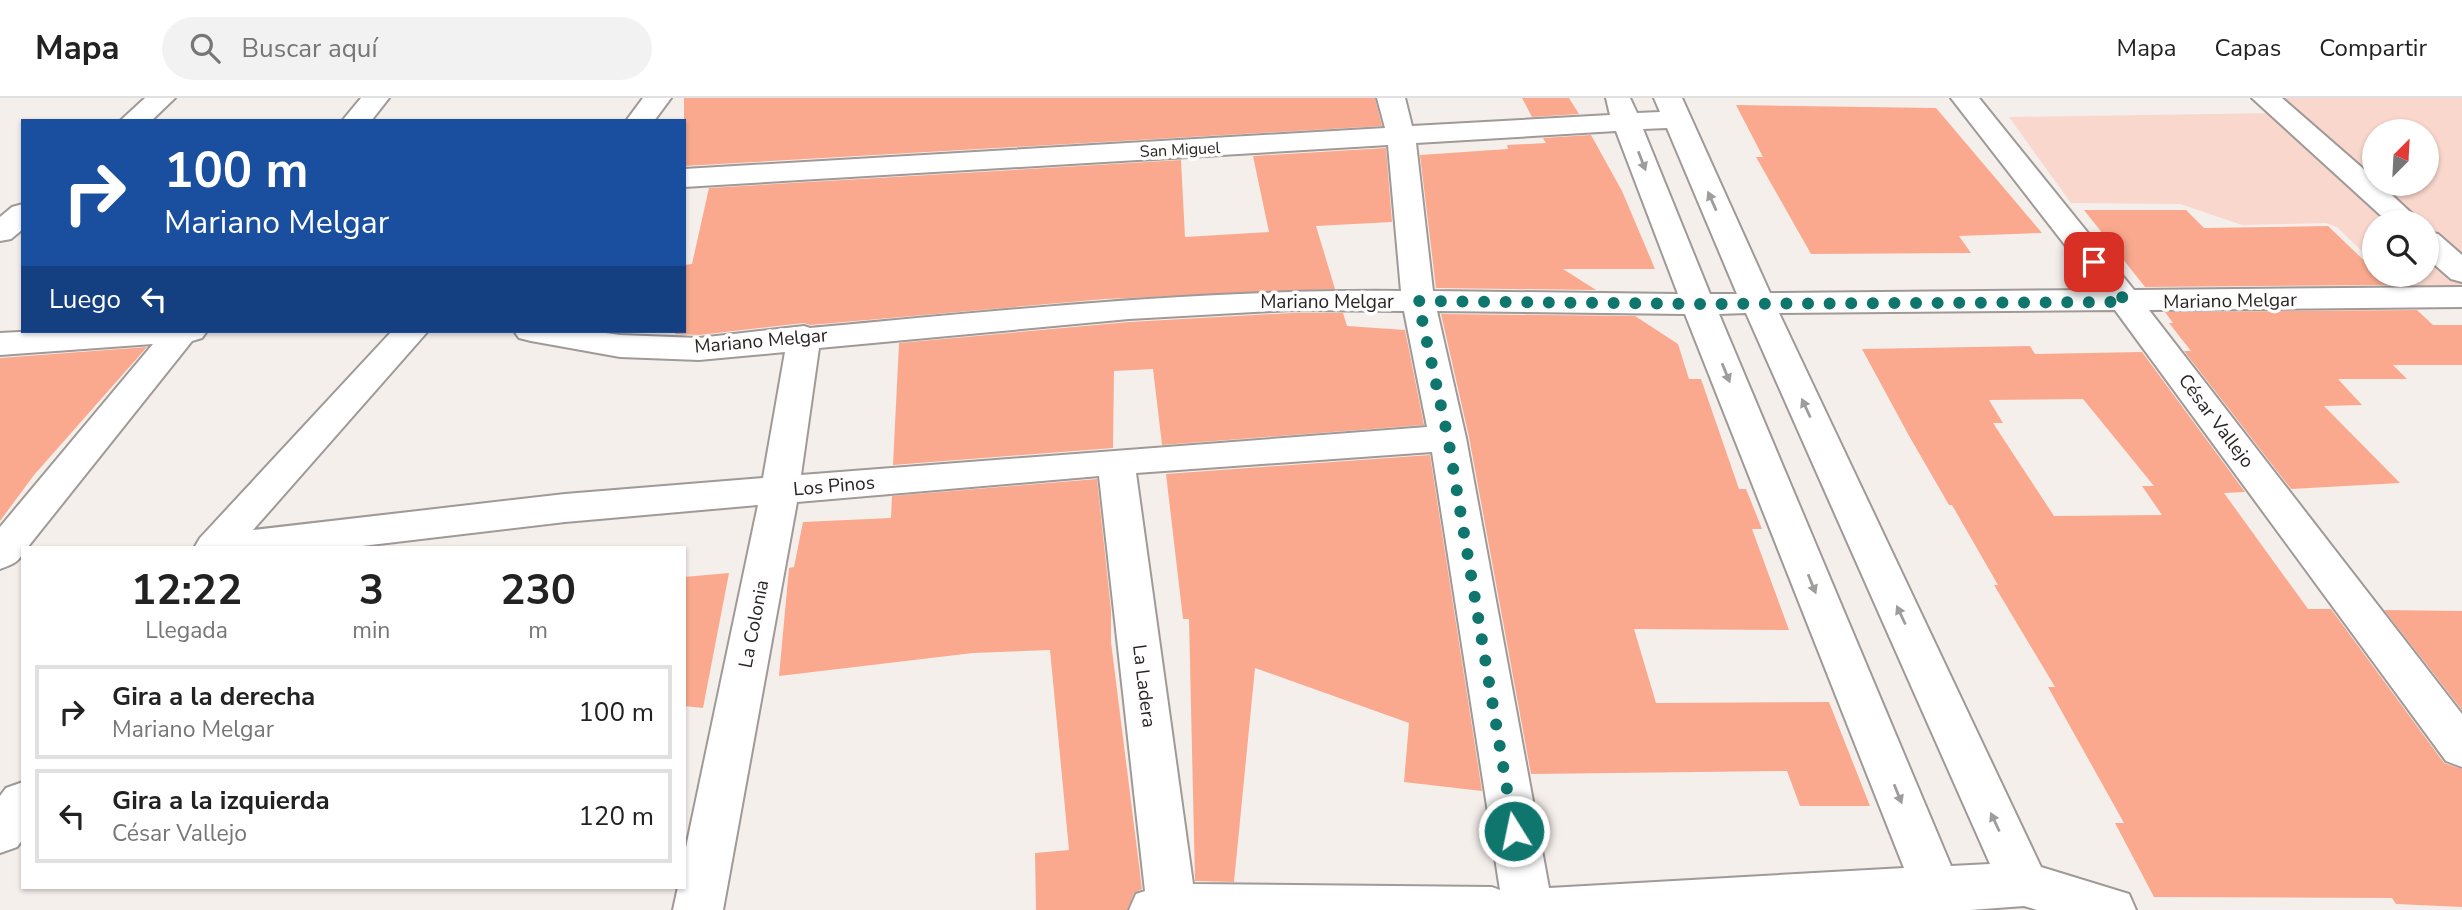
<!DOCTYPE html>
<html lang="es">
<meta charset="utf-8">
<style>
body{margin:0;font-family:"Nunito Sans",sans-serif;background:#f2f2f2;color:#222;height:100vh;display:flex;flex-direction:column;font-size:26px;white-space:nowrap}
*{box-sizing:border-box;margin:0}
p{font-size:23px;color:#767676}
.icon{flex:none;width:38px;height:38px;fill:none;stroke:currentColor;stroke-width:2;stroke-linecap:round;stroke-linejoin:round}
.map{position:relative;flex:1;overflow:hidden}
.sheet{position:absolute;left:21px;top:448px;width:665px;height:343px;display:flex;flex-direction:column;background:#fff;border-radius:0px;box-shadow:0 2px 5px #0004}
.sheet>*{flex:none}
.banner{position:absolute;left:21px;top:21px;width:665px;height:214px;border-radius:0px;box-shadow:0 2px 5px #0004;background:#1a4fa0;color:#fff;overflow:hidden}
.needle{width:46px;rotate:24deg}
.fabs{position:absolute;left:2362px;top:21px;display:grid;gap:14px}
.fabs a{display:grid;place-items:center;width:77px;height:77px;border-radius:50%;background:#fff;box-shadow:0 2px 5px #0004;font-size:35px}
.pin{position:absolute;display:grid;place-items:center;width:60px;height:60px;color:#fff;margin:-30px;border-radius:14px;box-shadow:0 4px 10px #0006}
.me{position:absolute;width:77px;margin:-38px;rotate:350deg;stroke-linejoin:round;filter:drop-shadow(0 0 5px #0008)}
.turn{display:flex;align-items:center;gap:24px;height:147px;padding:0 28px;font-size:32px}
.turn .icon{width:91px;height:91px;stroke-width:2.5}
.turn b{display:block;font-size:49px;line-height:60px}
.then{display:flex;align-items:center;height:66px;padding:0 28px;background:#0003;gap:14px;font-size:26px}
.eta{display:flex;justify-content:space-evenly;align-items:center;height:119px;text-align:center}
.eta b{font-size:42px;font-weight:700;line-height:49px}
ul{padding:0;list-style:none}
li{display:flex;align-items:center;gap:21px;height:94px;margin:0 14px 10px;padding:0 14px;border:4px solid #e0e0e0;border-radius:0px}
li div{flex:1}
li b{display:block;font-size:26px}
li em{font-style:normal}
header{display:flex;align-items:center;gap:42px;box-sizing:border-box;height:98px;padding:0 35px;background:#fff;border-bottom:2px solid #e0e0e0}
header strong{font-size:33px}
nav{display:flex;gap:38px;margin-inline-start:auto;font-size:24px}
.search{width:490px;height:63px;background:#f2f2f2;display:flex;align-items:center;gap:18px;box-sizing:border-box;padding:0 24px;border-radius:38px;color:#767676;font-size:26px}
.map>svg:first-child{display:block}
.green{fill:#f9d7cc}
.building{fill:#faa98e;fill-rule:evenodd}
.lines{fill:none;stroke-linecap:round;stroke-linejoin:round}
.minor-casing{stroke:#9f9997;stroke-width:4}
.minor{fill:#fff;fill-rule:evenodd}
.oneway{fill:#9e9d9c}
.route{stroke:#0f766e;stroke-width:12;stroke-dasharray:0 21.6}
.labels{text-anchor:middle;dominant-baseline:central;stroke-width:7;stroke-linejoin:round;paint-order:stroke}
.far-street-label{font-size:16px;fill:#282524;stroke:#fffdfd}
.street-label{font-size:19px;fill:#282524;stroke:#fffdfd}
</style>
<header>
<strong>Mapa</strong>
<div class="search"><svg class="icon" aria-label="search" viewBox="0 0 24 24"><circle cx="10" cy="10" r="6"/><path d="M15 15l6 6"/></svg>Buscar aquí</div>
<nav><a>Mapa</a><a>Capas</a><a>Compartir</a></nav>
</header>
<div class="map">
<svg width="2462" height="812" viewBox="0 0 2462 812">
<rect width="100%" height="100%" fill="#f5efec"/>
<g class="green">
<path d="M2277,0H2462V160L2427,130V124H2421L2376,86H2427V33H2375V85Z"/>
<path d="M2275,15L2398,124H2375V166L2337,129L2326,125L2242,127L2180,106L2071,105L2009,19Z"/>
<path d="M2427,150L2462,180V194L2405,195L2386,177H2427Z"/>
</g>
<g class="building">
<path d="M684,0H1375L1382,28L684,68Z"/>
<path d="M1522,0H1569L1579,16L1532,19Z"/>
<path d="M1736,7L1936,10L2042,135L1959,138L1971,155L1811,156L1756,59H1763Z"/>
<path d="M1591,37L1622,93L1655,171H1563L1596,192L1436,190L1420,57L1508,51L1507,47L1546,45L1543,40Z"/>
<path d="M1386,50L1392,124L1316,128L1335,191L1105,201L810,227L804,225L699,237L675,236L676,233H684V167L692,166L709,90L1181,62L1185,139L1269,134L1253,58Z"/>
<path d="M2084,112H2186L2204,130L2328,128L2375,173V177H2379L2390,187L2145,189Z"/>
<path d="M2417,212L2433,227H2462V267H2393L2407,281H2338L2362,307L2324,308L2400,385L2291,391L2184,253H2191L2169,225H2173L2165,214Z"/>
<path d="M1292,215H1343L1347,228L1405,232L1424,327L1162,347L1153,271L1114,273L1113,350L893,367L899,245L1129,224Z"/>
<path d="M1441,216L1635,218L1678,246L1689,281H1701L1739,391H1746L1762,431H1752L1789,532L1634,531L1656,605L1829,604L1870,708H1800L1787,673L1531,676L1469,339Z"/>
<path d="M2030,248L2035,256L2142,254L2245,394L2224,395L2308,511H2331L2444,665L2462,671V809L2396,806L2392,800L2154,799L2115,725H2124L2048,589H2055L1994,487H1998L1952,407H1949L1908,336L1862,251ZM2083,301L2154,388H2142L2162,417L2054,418L1993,325H2003L1989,302Z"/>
<path d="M147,249L34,377L0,423V260Z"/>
<path d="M1430,357L1482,693L1404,684L1409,625L1255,570L1234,784L1195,783L1189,521H1183L1166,376Z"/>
<path d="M1097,381L1111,512V544L1142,791L1134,795L1127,812H1036L1035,755L1069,752L1050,552L973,555L779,578L789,470L794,469L803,424L891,420L892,398Z"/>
<path d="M729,475L703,610L684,608V479Z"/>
<path d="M2384,512L2462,513V612Z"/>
</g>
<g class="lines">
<g class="minor-casing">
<g id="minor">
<path d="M145,0H175L151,23H120Z"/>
<path d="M361,0H389L371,23H342Z"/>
<path d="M643,0H671L654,23H626Z"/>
<path d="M1377,0H1405L1412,28L1610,17L1606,0H1630L1637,15L1660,14L1654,0H1682L1770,195L2100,192L1951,0H1979L2134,192L2462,189V209L2149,212L2462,616V669L2446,663L2115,212L1779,215L2041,769L2129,796L2136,812H2037L2024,808L1970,812H1129L1136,796L1145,793L1099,378L797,404L723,812H673L678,789H684V759L758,407L565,424L345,450H194L200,440L392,233H428L253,432L565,396L763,380L785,254L699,262L620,259L531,243L519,240L514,233H592L620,237L699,240L804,228L810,230C1007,212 1203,191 1401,193L1388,47L684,89V71L1385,30ZM1667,30L1737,196H1710L1643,31ZM1616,33L1678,196L1433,193L1416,45ZM1292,212L1404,213L1427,329L801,377L819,250L1129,221ZM1437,213L1685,216L1904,770L1549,790L1466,340ZM1746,215L1990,766L1951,768L1719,216ZM1432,354L1500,792L1492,789L1193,786L1136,375Z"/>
<path d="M2252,0H2282L2375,81V86H2380L2421,124H2388Z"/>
<path d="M23,106V131L11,141L0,143V119L12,109Z"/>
<path d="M2427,134L2438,136L2462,157V184L2451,181L2427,160Z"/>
<path d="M39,233H207L202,240L192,243L27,450H23C23,463 11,467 0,471V429L153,246L0,257V235Z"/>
<path d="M23,684V741L17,749L0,755V698L6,690Z"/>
</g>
</g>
<use href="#minor" class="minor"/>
</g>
<defs><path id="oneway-solid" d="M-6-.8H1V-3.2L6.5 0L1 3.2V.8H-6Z" transform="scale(1.75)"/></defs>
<g class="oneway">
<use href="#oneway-solid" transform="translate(1642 63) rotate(69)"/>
<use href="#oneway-solid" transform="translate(1712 103) rotate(-114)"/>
<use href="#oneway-solid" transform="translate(1726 275) rotate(68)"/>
<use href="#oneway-solid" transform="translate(1806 310) rotate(-115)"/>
<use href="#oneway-solid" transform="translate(1812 486) rotate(68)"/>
<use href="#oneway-solid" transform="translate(1901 517) rotate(-115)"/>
<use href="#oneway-solid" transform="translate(1898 696) rotate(68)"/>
<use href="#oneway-solid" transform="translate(1995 724) rotate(-115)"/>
</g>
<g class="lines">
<path class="route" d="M1514,733L1448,340L1418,203L1698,206L2126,204L2094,164"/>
</g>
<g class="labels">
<g class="far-street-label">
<text transform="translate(1180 52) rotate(-3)">San Miguel</text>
</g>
<g class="street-label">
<text transform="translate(2230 203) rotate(-1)">Mariano Melgar</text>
<text x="1327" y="204">Mariano Melgar</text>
<text transform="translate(761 243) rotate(-5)">Mariano Melgar</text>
<text transform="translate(2216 323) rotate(53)">César Vallejo</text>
<text transform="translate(834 388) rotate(-5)">Los Pinos</text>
<text transform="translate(754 526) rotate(-79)">La Colonia</text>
<text transform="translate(1144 588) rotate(83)">La Ladera</text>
</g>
</g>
</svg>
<div class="fabs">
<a><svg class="needle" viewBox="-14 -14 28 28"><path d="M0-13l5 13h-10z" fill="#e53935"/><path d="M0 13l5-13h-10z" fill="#767676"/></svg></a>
<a><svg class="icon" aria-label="search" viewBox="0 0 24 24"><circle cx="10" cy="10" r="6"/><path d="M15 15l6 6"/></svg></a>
</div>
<div class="pin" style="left:2094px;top:164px;background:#d93025"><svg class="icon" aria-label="arrive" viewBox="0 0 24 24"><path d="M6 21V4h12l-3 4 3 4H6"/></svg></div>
<svg class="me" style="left:1514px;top:733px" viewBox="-20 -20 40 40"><circle r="17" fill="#0f766e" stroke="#fff" stroke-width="3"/><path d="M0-11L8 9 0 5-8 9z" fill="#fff"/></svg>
<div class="banner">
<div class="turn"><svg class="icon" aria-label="right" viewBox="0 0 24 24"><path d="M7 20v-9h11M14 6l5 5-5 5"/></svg><div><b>100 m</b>Mariano Melgar</div></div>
<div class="then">Luego<svg class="icon" aria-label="left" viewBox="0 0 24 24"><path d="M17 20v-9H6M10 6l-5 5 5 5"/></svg></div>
</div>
<section class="sheet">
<div class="eta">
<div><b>12:22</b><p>Llegada</p></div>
<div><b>3</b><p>min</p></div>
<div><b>230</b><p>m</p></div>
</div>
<ul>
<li><svg class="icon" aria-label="right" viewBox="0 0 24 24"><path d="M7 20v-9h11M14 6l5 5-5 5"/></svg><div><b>Gira a la derecha</b><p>Mariano Melgar</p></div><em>100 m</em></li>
<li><svg class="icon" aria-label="left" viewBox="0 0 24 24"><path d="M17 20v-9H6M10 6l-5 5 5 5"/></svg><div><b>Gira a la izquierda</b><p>César Vallejo</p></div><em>120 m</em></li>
</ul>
</section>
</div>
